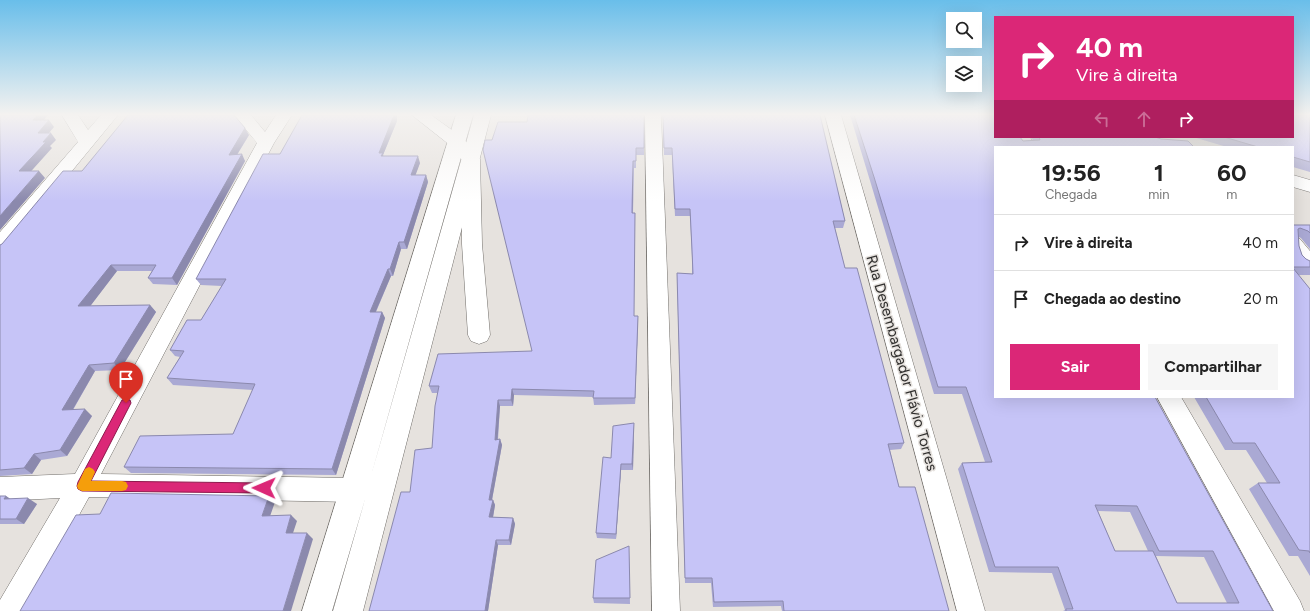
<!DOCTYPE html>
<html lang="pt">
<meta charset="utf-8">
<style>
body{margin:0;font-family:Figtree,sans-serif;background:#f6f6f6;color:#222;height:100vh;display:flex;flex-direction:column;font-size:15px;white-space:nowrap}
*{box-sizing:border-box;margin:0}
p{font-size:13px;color:#767676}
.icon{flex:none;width:22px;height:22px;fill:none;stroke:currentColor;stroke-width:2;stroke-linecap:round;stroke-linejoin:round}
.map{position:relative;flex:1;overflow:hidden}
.panel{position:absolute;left:994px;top:146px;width:300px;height:252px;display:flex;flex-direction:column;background:#fff;border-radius:0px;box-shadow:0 4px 16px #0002}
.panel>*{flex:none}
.guide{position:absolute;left:994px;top:16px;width:300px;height:122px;border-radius:0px;box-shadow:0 4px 16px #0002;background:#db2777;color:#fff;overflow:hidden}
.buttons{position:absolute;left:946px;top:12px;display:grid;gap:8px}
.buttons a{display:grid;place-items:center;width:36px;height:36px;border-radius:0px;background:#fff;box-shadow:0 4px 16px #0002;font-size:20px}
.pin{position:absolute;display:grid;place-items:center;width:34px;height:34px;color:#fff;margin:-41px -17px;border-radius:50% 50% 50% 0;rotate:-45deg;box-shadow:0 0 4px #0007}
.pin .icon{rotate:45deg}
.me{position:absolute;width:44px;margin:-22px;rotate:271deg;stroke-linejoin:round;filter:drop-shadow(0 0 3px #0008)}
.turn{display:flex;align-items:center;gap:14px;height:84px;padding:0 16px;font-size:18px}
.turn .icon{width:52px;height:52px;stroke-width:2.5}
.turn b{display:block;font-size:28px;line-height:34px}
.lanes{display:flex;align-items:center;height:38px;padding:0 16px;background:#0003;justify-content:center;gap:20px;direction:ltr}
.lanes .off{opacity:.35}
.eta{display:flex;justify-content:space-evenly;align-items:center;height:68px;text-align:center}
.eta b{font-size:24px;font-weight:700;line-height:28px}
.button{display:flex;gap:8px;margin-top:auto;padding:8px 16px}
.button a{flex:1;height:46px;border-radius:0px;background:#db2777;color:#fff;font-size:16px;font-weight:700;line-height:46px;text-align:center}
.button a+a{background:#f6f6f6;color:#222}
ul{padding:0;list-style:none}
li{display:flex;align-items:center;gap:12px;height:56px;padding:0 16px;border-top:1px solid #e0e0e0}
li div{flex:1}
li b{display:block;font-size:15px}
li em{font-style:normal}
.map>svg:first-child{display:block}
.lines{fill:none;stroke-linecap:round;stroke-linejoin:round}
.street-casing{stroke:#726f6b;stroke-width:1}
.secondary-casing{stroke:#726f6b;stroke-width:1}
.street{fill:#fff;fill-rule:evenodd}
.secondary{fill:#fff;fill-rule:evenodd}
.wall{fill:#aaa9d4;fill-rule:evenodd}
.shaded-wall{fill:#8b89ad}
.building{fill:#c6c4f7;stroke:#8b89ad;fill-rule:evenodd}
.route{fill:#db2777;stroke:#8e194d}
.slow{fill:#f59e0b}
.labels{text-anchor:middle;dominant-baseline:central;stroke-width:3;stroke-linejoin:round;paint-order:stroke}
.street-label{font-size:15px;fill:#302f2e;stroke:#e6e2de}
</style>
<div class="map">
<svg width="1310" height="611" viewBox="0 0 1310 611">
<rect width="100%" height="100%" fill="#e6e2de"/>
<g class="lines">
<g class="street-casing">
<g id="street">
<path d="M62,115H78L88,130L101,115H118L7,250L0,252V232L78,142Z"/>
<path d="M234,115H251L265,132L276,115H292L274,143L101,474L354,478L363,482L367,490L363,498L354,502L89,497L26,611H0V600L60,498L0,501V477L75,474L257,143Z"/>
<path d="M412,115H431L463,138L480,159L482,244L490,335L487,341L479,344L471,341L468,335L462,244V160L451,146Z"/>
<path d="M645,115H661L680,611H652Z"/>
<path d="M825,115H841L985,611H957Z"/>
<path d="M1014,137H1030L1035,147H1019Z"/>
<path d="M1293,175L1310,180V192L1293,187Z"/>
<path d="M1293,237L1300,239L1310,251V271C1291,266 1293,253 1293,237Z"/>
<path d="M1157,397H1181L1300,601L1304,611H1274Z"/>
</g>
</g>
<g class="secondary-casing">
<path id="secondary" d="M456,115H473L371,476L474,115H491L363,611H333L366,496L332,611H302Z"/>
</g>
<use href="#street" class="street"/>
<use href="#secondary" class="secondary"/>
</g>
<g class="wall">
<path d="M644,115V155H636V168H634L633,213L634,316H638V322L635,404L594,405L593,397L514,395L513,406H500L498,440L500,439L502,445L492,500H493L495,505L493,517L513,518L515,524L511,545H498L488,611H369L410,492L432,448L438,393H432L429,386L532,351L492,140L527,122Z"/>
<path d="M663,115H820L845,221L843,228H835L845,268L904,443L901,449L890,450L899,487L949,611H782L781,606L713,607L711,583H685L677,280V273L692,274V257L690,216H675L672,155H664Z"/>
<path d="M850,115H995L1023,141L1033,140L1031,137H1155L995,147V397H1155L1273,611H1063L1065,610L1052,573L989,572L958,469L962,463L985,462L962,394H934L871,184ZM1098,511L1130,512L1148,551H1115ZM1156,556L1204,557L1227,603H1177Z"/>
<path d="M1310,115V172L1293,167V147H1227L1193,137H1293Z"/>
<path d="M397,116V121L383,155V156L420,163L415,175H426L428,182L407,249H401L393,276H391L376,312H382L385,318L336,475L131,473L124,467L233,434L253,390L173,385L167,378L180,357L175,356L170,350L201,320L222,286L201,285L196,279L280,154Z"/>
<path d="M249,135L237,155L245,161L177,285L153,284L148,278L152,271H117L90,306L150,305L156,312L120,370L95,371L73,410L92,416L67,456L41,460L32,474L0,476V245L2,244L82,171Z"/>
<path d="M1293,225H1310V249L1301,238L1299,237V246L1302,255L1306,259L1310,261V275H1298L1310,289V576L1298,556H1289L1249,489L1258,483H1267L1246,450H1225L1194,397H1293Z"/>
<path d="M634,423L633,470H621L616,539L597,538L596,533L611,458Z"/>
<path d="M0,496H6L10,499L37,504L24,524H0Z"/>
<path d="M629,552L630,604L594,603L593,598Z"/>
</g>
<g class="shaded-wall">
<path d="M37,115H48L38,127L33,120Z"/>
<path d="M394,115H397V121L383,155L385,160L379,153Z"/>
<path d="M49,120L54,127L43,140L38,133Z"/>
<path d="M245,128L249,135L233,161L229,155Z"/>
<path d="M51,133L56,140L50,146L52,148L25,178L19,171L43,142Z"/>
<path d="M242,154L245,161L177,285L172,278Z"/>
<path d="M418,156L420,163L413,182L411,175Z"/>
<path d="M39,171L45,178L0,230V216Z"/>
<path d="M426,175L428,182L407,249L404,242Z"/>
<path d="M399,242L401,249L393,276L390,269Z"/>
<path d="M111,265L117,271L85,313L78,306Z"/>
<path d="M388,269L391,276L373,318L370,312Z"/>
<path d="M150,305L156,312L120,370L114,363Z"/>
<path d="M382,312L385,318L336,475L332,469Z"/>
<path d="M638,316V322L635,404V398Z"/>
<path d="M89,365L95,371L69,416L62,410Z"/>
<path d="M512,389L514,395L513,406L511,400Z"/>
<path d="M498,400L500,406L497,446L495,440Z"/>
<path d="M85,409L92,416L67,456L60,450Z"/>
<path d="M634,423V429L633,470L632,464Z"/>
<path d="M500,439L502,445L491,505L489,500Z"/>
<path d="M34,454L41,460L32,474L24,468Z"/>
<path d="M621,464V470L616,539V534Z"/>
<path d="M6,496L15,502L4,499Z"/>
<path d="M269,496L275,502L268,522L262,516Z"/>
<path d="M28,498L37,504L24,524L16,519Z"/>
<path d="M493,500L495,505L492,523L489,517Z"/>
<path d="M291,515L297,521L291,539L286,533Z"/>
<path d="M513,518L515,524L511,545L509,540Z"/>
<path d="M307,533L313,539L291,611H283Z"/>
<path d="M496,540L498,545L488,611H485Z"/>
</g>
<g class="building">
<path d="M0,115H37L33,120H49L38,133H51L43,142H46L19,171H39L0,216Z"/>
<path d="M128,115H234L245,128L229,155L242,154L172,278H148L156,265H111L78,306L150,305L114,363L89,365L62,410L85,409L60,450L34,454L24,468L0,470V245L2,244L63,171H82Z"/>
<path d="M302,115H394L379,153H383L381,156H418L411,175H426L404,242H399L390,269H388L370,312H382L332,469L124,467L140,436L233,434L255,384L167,378L184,351L170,350L187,320H201L226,279H196L263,154H280Z"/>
<path d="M528,115H644V148H636V161H633L632,213H635L634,316H638L635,398H593L594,391L512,389L511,400H498L495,440L500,439L489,500H493L489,517L513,518L509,540H496L485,611H369L401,492H410L415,450L432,448L435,406L439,386H429L438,354L532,351L483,150L485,140H492L498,122H527Z"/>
<path d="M663,115H820L845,221H833L845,268H857L904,443L888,444L899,487H915L949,611H784L783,601L714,602L712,578H685L677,273L693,274L692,250L690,209H675L672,148H664Z"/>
<path d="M854,115H995V137H1020L1023,141L1040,140L1039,137H1155L1161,139L1188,141L1194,147H995V397H1155L1273,611H1066V609H1073L1058,567H995L962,463L992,462L966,387H938L874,177ZM1095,505L1137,506L1159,551H1213L1239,603H1177L1153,551H1115Z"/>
<path d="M1293,115H1310V162L1293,157V147H1258L1224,137H1293Z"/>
<path d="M1293,225H1310V233L1308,231L1300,228L1298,229L1299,246L1302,255L1306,259L1310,261V267H1293Z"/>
<path d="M1293,268L1310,289V553L1309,551L1299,550L1258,483H1280L1255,443H1233L1206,397H1293Z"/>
<path d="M634,423L632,464H621L616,534L596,533L603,457L611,458L613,426Z"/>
<path d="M111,493L269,496L262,516L291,515L286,533H307L283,611H20L76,515L100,514Z"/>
<path d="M0,496H6L4,499L28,498L16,519H0Z"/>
<path d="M629,546L630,598H593L596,560Z"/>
</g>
<linearGradient id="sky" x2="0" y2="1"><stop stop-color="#69beea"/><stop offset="0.57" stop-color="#f4f2f0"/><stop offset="1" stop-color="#f4f2f0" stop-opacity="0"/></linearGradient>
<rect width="1310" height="201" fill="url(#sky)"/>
<path class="route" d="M126,399L130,400L131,403L91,481L264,483L268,485L269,488L268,492L264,493L82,491L78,489L77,486L78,482L122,400Z"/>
<path class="slow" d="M89,467L93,469L95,472L91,481H122L126,482L128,486L126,490L122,491H82L78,489L77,486L85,469Z"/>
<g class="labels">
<g class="street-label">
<text transform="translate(902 363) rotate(74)">Rua Desembargador Flávio Torres</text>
</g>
</g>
</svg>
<div class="buttons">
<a><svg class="icon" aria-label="search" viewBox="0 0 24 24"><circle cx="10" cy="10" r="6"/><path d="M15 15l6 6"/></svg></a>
<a><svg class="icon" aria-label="layers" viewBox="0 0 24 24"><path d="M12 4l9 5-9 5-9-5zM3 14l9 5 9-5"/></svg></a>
</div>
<div class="pin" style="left:126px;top:403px;background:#d93025"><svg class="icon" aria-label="arrive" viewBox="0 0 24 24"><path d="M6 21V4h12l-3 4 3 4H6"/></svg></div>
<svg class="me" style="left:264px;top:488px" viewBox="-20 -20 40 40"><path d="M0-17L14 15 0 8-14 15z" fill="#db2777" stroke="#fff" stroke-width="4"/></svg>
<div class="guide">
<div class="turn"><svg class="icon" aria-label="right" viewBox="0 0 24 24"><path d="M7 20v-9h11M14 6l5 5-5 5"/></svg><div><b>40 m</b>Vire à direita</div></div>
<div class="lanes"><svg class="icon off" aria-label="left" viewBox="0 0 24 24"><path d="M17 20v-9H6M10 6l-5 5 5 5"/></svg><svg class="icon off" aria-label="ahead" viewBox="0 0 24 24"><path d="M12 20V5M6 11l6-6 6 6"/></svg><svg class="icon" aria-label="right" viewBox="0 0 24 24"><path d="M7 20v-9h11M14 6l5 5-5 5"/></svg></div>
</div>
<section class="panel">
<div class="eta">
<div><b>19:56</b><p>Chegada</p></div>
<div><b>1</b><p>min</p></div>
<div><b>60</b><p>m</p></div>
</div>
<ul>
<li><svg class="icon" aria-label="right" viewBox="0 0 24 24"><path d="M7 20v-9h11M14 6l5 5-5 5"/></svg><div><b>Vire à direita</b></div><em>40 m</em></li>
<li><svg class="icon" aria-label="arrive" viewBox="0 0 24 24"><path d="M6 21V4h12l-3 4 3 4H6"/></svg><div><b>Chegada ao destino</b></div><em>20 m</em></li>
</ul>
<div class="button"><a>Sair</a><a>Compartilhar</a></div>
</section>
</div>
